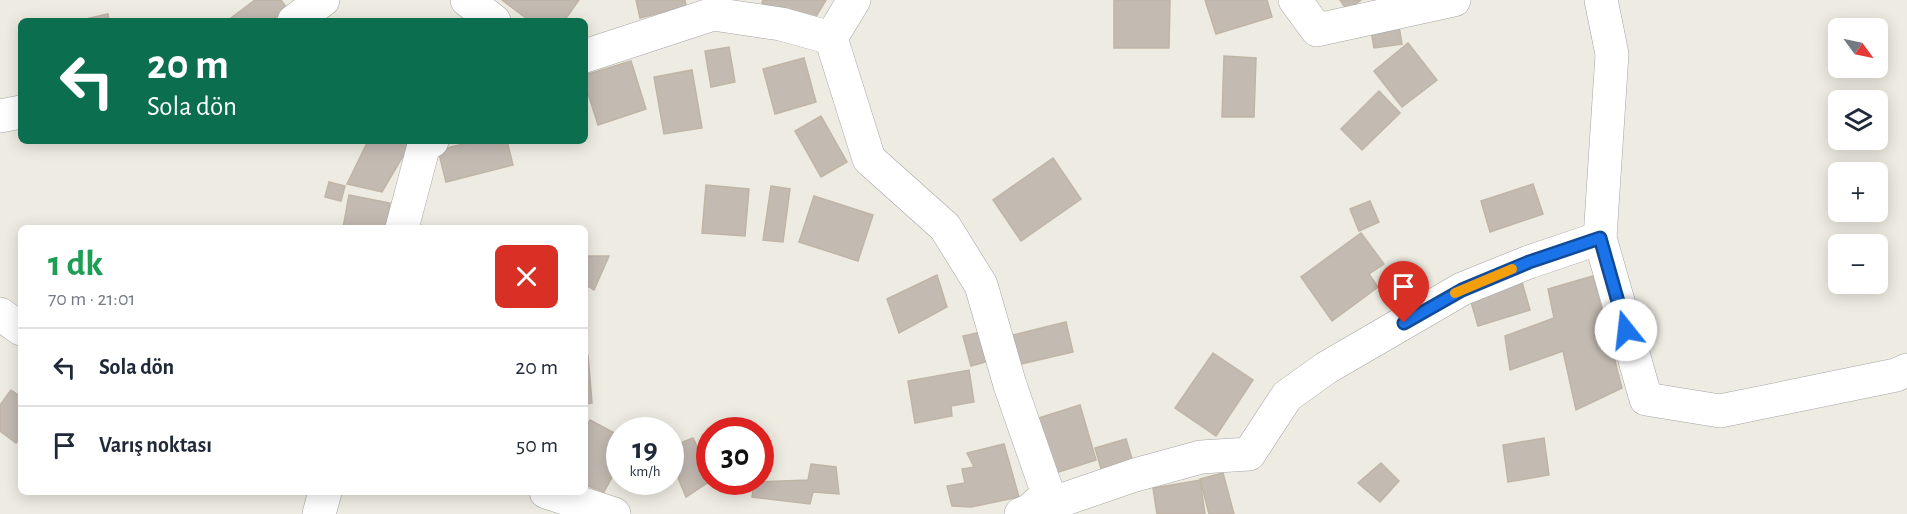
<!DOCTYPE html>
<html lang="tr">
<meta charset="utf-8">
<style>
body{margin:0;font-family:"Alegreya Sans",sans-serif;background:#f6f6f7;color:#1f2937;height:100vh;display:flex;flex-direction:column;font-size:22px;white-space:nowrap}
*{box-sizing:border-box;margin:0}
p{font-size:20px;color:#747a83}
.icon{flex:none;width:33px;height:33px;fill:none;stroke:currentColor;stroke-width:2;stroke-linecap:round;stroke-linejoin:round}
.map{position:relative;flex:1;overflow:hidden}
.drawer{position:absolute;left:18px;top:225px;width:570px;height:270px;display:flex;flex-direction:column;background:#fff;border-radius:9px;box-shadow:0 3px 15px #0003}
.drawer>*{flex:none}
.hud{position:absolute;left:18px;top:18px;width:570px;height:126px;border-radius:9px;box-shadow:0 3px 15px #0003;background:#0b6e4f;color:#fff;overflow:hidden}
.needle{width:39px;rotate:123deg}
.controls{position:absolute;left:1828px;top:18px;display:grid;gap:12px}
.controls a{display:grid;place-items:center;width:60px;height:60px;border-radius:9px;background:#fff;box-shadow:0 3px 15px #0003;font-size:30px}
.speed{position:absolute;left:606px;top:417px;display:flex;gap:12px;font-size:30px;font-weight:700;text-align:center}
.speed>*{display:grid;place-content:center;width:78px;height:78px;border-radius:50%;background:#fff;box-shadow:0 3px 15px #0003;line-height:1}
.speed small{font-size:15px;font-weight:400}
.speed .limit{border:9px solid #d22;background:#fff;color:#111}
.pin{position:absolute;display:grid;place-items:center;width:51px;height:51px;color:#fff;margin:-62px -26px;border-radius:50% 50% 50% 0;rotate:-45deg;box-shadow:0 0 6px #0007}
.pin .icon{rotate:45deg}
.me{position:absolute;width:66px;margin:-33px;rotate:344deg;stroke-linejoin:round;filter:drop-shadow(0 0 4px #0008)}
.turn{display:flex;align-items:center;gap:21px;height:126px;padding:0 30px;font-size:27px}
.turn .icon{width:78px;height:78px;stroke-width:2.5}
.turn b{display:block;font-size:42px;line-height:51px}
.round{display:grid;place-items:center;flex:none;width:63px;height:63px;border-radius:9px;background:#f6f6f7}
.head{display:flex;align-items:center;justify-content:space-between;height:102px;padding:0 30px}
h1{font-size:36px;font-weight:700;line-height:45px;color:#1e9e55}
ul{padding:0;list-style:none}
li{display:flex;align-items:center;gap:18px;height:78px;padding:0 30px;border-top:2px solid #e0e1e3}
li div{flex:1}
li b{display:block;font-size:22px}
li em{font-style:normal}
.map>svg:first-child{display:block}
.building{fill:#c3bbb2;stroke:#c0b4a5;stroke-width:1.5}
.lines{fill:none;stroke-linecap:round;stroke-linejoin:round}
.minor-casing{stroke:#a4a4a4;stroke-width:34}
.minor{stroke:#fff;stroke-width:33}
.route-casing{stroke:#114b97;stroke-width:15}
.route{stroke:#1a73e8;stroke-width:10}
.slow{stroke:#f59e0b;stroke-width:10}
</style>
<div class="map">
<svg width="1907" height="514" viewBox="0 0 1907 514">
<rect width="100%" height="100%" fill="#eeece2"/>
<g class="building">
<path d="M255,0H281L287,8L271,21H227Z"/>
<path d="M502,0H579L564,21H530Z"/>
<path d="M636,0H685L686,6L640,18Z"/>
<path d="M763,0H826L808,30L762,3Z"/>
<path d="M1114,0H1170L1169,48H1114Z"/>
<path d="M1205,0H1267L1272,17L1216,34Z"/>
<path d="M1340,0H1361L1347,10Z"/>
<path d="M108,14L109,21H77Z"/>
<path d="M1398,20L1402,44L1374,48L1370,25Z"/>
<path d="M1408,43L1437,80L1402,107L1374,71Z"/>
<path d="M729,47L735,82L711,87L705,51Z"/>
<path d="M1224,56L1256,58L1254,117H1222Z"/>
<path d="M804,58L816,102L775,114L763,69Z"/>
<path d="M631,61L646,109L598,125L585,84V75Z"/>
<path d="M692,70L702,128L664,134L654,77Z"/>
<path d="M1379,91L1400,113L1362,150L1341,129Z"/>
<path d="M821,116L847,162L821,177L795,131Z"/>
<path d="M368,141H412L382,192L347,184Z"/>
<path d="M476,141H507L513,165L446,182L438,150Z"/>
<path d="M1053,158L1081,199L1021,241L993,200Z"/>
<path d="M329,182L345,186L341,201L325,197Z"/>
<path d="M1533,184L1543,214L1490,232L1481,201Z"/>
<path d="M706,185L749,189L745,236L702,233Z"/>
<path d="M771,186L790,189L783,242L763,240Z"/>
<path d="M349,195L390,203L386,228H343Z"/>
<path d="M814,196L873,215L858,261L799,242Z"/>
<path d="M1370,201L1379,222L1359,231L1350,209Z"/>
<path d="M1361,233L1384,264L1369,274L1378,287L1332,321L1301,277Z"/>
<path d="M585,256H609L594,290L585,284Z"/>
<path d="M1519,272L1530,310L1478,326L1467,288Z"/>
<path d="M937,275L947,307L899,333L887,299Z"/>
<path d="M1593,276L1622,388L1576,410L1563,351L1510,370L1505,336L1554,318L1548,289Z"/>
<path d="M1066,322L1073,352L1021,364L1013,335Z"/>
<path d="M985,331L996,359L971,366L963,336Z"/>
<path d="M1213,353L1253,380L1216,436L1175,408Z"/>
<path d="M585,355H588L592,403L585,404Z"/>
<path d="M969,370L974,402L951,406L952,416L915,423L908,381Z"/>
<path d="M11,390L21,397V437L16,443L0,431V405Z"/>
<path d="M1080,405L1096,460L1046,476L1029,421Z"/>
<path d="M590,420L620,436V462L604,492L585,485V428Z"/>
<path d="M693,438L710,472V481L686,497L670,458V447Z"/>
<path d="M1544,438L1549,475L1508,482L1503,445Z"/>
<path d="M1126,439L1133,462L1102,472L1095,448Z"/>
<path d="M1004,444L1019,497L971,507L952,506L947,486L965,483L962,469L974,467L967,453Z"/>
<path d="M1381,463L1399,481L1380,502L1358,483Z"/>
<path d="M811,464L836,467L839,494L813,492L810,504L752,497L754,482L808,480Z"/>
<path d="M1223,473L1234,514H1209L1200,479Z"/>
<path d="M1200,480L1205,514H1157L1153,488Z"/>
</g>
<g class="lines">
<g class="minor-casing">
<g id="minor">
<path d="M467,0L494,21"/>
<path d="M854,0L831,38L869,159L945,227L981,285L1010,385L1048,494L1031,509V514"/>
<path d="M1295,0L1317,30L1454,0"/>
<path d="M294,21L323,0"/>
<path d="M585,56L713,14L781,24L831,38"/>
<path d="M0,116L21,112"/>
<path d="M402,228L424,145L432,141"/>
<path d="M1600,238L1646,399L1720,411L1896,375L1907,370"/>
<path d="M0,314L21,329"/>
<path d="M546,492L614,514"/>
<path d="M319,514L325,492"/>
<path d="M1021,514L1135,475L1201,457L1249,454L1287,396L1326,368L1462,289L1529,262L1600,238L1612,54L1601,0"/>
</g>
</g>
<use href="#minor" class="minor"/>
</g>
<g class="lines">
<g class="route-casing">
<path id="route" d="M1404,323L1462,290L1529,262L1600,238L1626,330"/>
</g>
<use href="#route" class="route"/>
<path class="slow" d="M1455,293L1512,269"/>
</g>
</svg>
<div class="controls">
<a><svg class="needle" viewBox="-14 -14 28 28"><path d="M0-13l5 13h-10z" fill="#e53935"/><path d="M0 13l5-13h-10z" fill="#747a83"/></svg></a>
<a><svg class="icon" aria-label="layers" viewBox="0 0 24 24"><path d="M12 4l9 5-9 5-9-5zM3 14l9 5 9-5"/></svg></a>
<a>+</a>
<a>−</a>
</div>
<div class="speed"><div>19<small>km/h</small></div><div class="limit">30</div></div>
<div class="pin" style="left:1404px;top:323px;background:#d93025"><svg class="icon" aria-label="arrive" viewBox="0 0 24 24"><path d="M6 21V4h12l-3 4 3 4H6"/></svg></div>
<svg class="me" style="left:1626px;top:330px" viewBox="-20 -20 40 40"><circle r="19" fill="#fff"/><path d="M0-13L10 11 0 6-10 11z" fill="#1a73e8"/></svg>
<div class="hud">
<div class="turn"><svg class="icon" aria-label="left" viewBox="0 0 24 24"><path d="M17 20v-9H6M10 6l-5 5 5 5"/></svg><div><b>20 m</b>Sola dön</div></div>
</div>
<section class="drawer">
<div class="head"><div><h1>1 dk</h1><p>70 m · 21:01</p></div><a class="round" style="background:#d93025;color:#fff"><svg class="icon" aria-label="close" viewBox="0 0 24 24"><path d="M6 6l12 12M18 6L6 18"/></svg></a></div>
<ul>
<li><svg class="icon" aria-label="left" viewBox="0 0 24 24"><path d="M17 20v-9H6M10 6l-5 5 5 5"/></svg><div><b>Sola dön</b></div><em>20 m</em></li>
<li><svg class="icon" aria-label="arrive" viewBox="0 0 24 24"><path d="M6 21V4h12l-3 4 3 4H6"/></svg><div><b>Varış noktası</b></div><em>50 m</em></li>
</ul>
</section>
</div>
